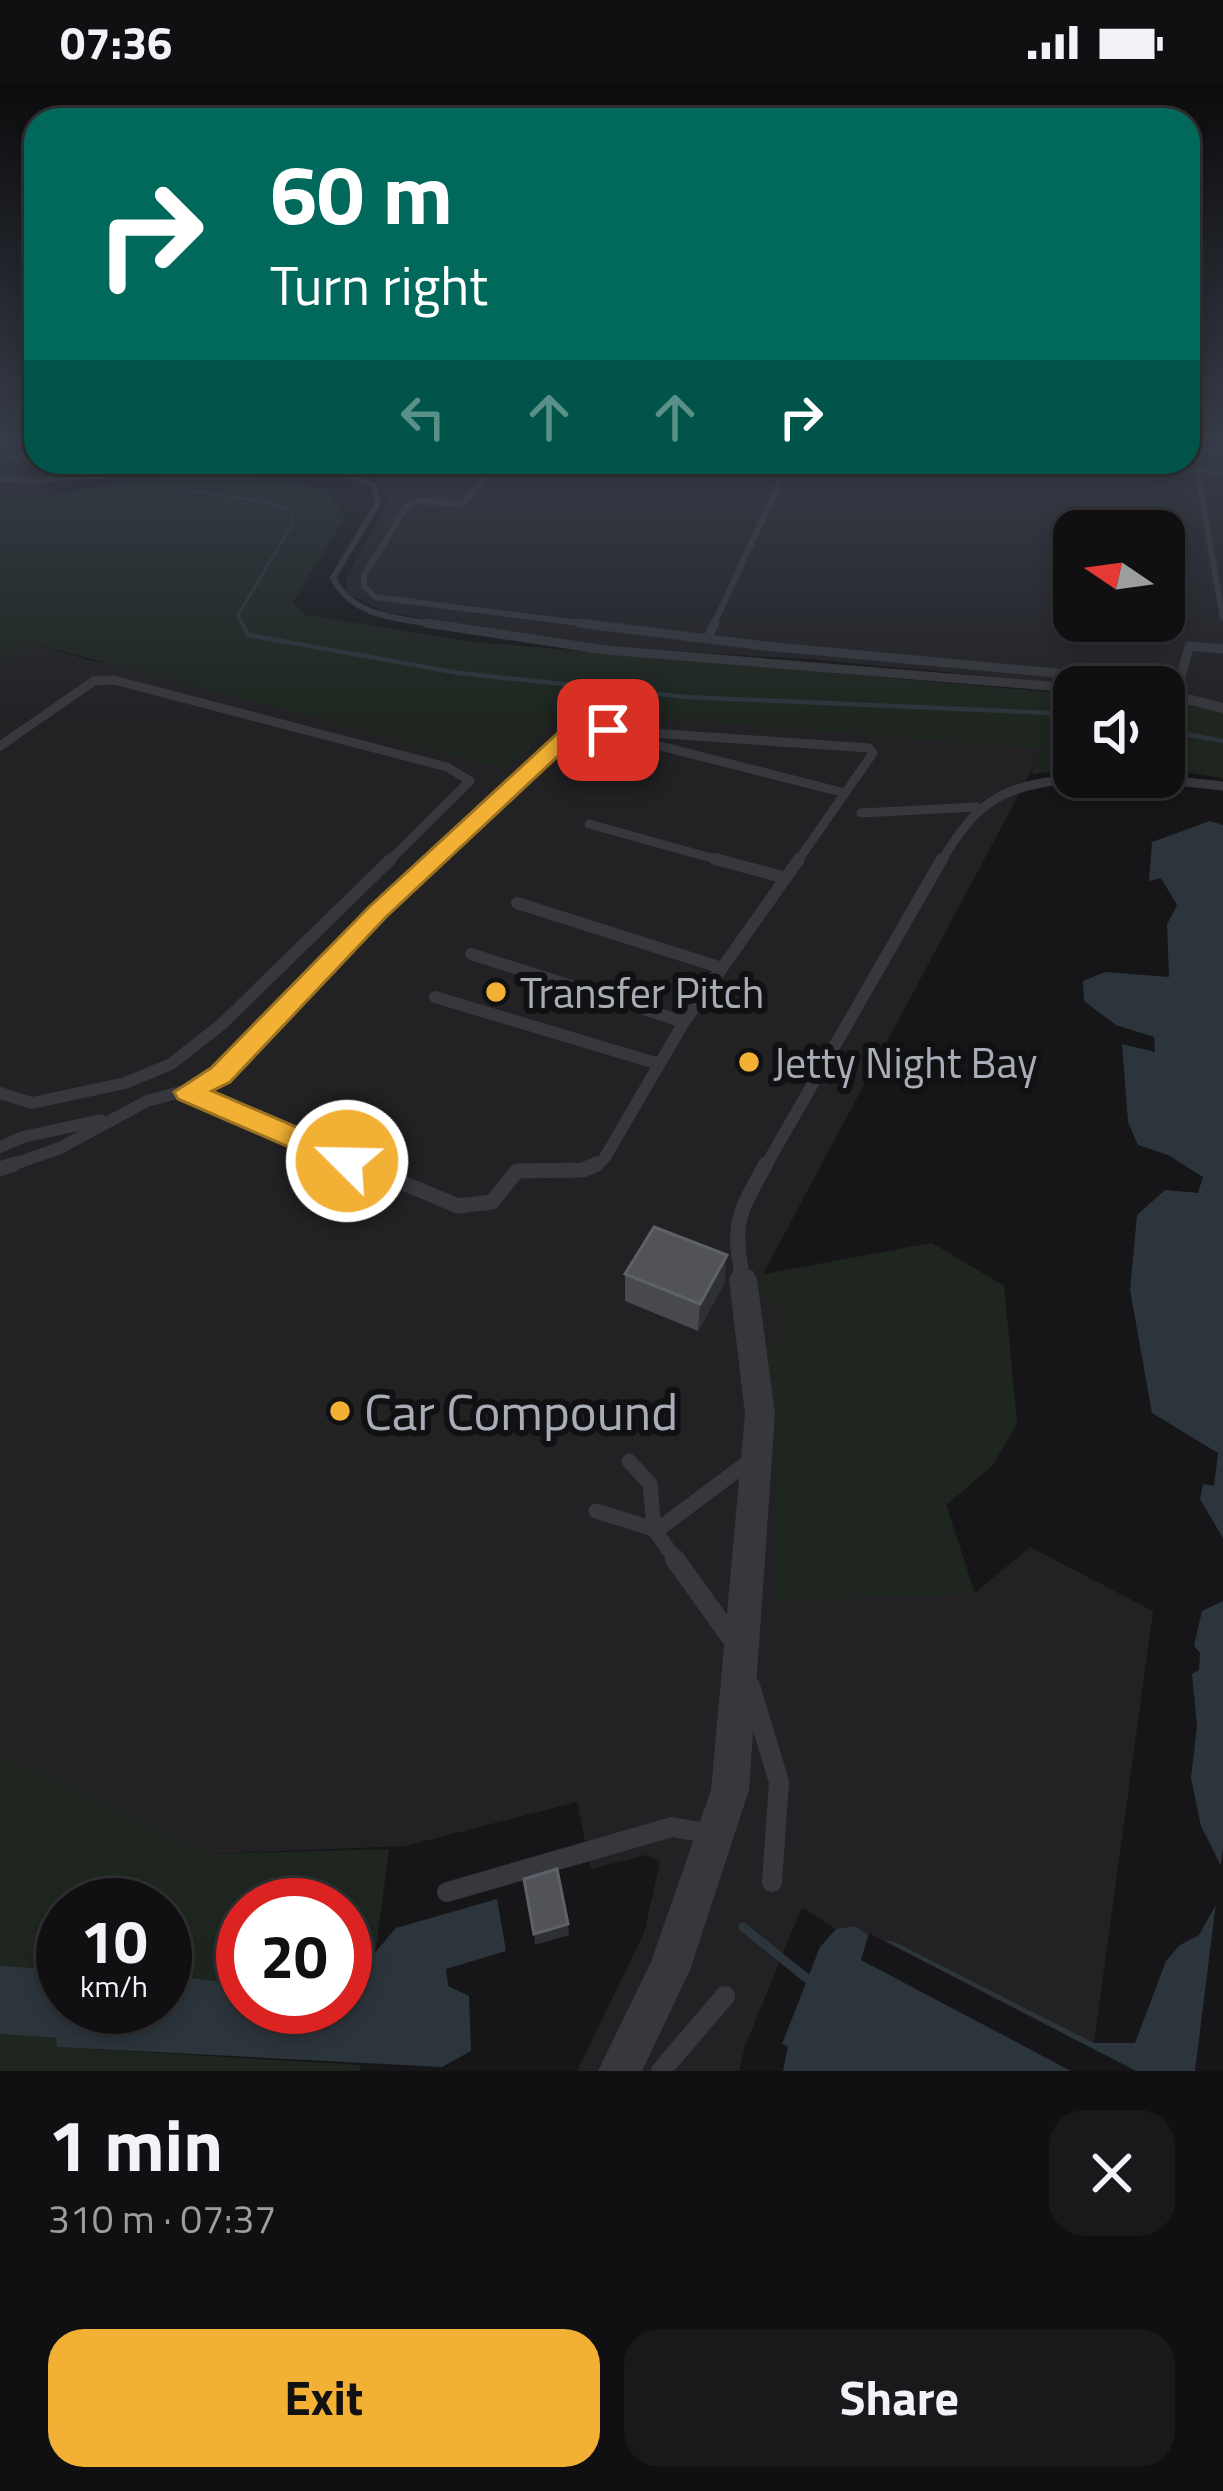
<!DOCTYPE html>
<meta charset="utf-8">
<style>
body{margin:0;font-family:"Titillium Web",sans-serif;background:#19191b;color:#f1f3f6;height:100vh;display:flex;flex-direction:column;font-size:45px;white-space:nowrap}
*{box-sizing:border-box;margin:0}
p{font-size:39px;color:#9c9d9f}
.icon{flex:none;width:66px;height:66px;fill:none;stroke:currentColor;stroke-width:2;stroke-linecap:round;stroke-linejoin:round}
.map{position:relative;height:1987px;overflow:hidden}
.drawer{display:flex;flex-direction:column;background:#101012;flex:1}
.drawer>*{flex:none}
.banner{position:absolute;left:24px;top:24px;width:1176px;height:366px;border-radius:36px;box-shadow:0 6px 18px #0003,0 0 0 3px #303032;background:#00695c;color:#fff;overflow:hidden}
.needle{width:78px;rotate:283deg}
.controls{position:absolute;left:1053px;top:426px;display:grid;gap:24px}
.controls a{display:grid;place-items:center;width:132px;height:132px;border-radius:24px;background:#101012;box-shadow:0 6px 18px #0003,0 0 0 3px #303032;font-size:60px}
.speed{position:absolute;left:36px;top:1794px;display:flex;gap:24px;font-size:60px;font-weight:700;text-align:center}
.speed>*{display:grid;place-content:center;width:156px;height:156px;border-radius:50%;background:#101012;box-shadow:0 6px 18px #0003,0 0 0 3px #303032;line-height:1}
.speed small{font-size:30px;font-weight:400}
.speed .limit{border:18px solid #d22;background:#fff;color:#111}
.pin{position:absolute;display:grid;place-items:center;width:102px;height:102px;color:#fff;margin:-51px;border-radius:24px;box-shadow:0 6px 18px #0006}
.me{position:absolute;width:132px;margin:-66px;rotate:293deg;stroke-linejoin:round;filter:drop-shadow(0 0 9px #0008)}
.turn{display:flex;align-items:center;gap:42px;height:252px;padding:0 48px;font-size:54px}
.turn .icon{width:156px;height:156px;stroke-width:2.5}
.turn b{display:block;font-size:84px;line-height:102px}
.lanes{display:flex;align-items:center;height:114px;padding:0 48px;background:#0003;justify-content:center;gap:60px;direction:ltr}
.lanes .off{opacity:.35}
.round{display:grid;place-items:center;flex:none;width:126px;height:126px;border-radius:36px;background:#19191b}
.headline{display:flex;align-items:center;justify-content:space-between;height:204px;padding:0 48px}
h1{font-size:72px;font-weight:700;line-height:90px}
.button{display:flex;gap:24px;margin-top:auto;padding:24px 48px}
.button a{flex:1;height:138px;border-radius:36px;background:#f2b134;color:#111;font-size:48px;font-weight:700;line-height:138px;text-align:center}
.button a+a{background:#19191b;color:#f1f3f6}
.status{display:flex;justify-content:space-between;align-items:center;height:84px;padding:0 60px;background:#101012;direction:ltr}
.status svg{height:33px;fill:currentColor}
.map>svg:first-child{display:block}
.built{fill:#222225;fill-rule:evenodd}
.green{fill:#1e261f}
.water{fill:#2c353c}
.pier{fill:#161618}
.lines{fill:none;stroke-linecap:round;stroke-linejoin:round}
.stream-far2{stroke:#2c353c;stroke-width:3}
.stream-far1{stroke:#2c353c;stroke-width:4.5}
.stream{stroke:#2c353c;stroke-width:9}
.river{fill:#2c353c;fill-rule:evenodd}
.lane-far4{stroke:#37383d;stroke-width:6}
.lane-far3{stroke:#37383d;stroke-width:9}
.lane-far2{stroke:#37383d;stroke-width:12}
.lane-far1{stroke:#37383d;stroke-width:15}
.lane{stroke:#37383d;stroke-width:20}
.street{fill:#37383d;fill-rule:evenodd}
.wall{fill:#47494d}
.shaded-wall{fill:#2f3033}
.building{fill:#525359;stroke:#5f6168;stroke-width:3}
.route{fill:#f2b134;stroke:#9d7322;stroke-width:3}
.poi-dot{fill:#f2b134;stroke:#111113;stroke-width:4.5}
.labels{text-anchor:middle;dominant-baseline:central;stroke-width:12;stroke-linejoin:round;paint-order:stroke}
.poi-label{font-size:42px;fill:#a8adb8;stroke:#111113;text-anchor:start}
.near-poi-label{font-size:51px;fill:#a8adb8;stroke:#111113;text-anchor:start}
</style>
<div class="status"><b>07:36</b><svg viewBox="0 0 49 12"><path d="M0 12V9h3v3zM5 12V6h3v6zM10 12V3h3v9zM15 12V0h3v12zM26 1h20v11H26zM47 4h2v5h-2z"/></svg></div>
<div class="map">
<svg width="1223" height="1987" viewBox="0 0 1223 1987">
<rect width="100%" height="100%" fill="#161618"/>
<g class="built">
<path d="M1188,358H1223V619L1164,611V603H1103L807,575L607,563L384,528L346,508L347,492L389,416L377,397L326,378H1188ZM1074,447H1164V537H1074Z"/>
<path d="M35,560L91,577L568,626L1043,665L763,1190L932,1159L1004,1202L1017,1340L992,1382L946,1421L975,1509L1030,1463L1153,1527L1094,1959L894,1858L875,1855L855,1842L836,1845L802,1823L745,1962L739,1987H577L644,1849L660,1778L646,1771L591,1785L577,1718L405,1762L208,1770L0,1670V577Z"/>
</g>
<g class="green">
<path d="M224,387L326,406L343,430V438L292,519L306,531L464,557L1074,610V686L1031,690L1042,665L568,626L506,685L35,560L0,577V411C74,415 150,390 224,387Z"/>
<path d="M1164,618L1223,626V694L1164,685Z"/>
<path d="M932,1159L1004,1202L1017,1340L992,1382L946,1421L975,1510L773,1516L777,1346L766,1266L788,1253L786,1228L762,1209V1191Z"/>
<path d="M0,1670L208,1770L389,1765L376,1864L345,1903V1821H243V1901L165,1890V1821H63V1876L52,1874L58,1963L360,1981V1987H0Z"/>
</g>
<g class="water">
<path d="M1210,737L1223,741V1454L1200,1415L1203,1400L1214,1402L1218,1369L1152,1329L1130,1206L1137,1131L1165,1106L1198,1109L1203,1093L1168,1071L1138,1061L1128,1038L1122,960L1155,968L1154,953L1116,941L1084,917L1083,897L1105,888L1169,893L1167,841L1177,821L1161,794L1149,797L1152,758Z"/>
<path d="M1223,1517V1987H783L788,1962L782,1960L820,1863L836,1845L855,1842L875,1855L895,1858L1094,1959H1135L1166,1877L1180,1861L1199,1851L1218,1817L1221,1782L1201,1742L1191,1694L1197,1642L1192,1590L1199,1586L1200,1569L1194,1562L1202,1527Z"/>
<path d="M497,1815L506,1867L446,1885L448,1902L469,1912L471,1967L442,1983L57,1963L51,1874L63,1876V1923H165V1890L243,1901V1923H345V1903L396,1844Z"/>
</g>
<g class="pier">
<path d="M1223,1763V1987H1195Z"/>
<path d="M869,1849L1136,1987H1071L861,1876Z"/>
</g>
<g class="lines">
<g class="stream-far2">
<path d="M41,378L44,385"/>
<path d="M149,400L265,418L290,427L293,439L238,531L243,542"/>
</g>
<g class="stream-far1">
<path d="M242,539L248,551L459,589L686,613L1074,630"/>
<path d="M1164,646L1223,657"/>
</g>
<path class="stream" d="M743,1843L810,1897"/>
<path class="river" d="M0,1882L63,1886V1923H96L87,1944L63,1954L0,1950Z"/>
<g class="lane-far4">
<path d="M1188,376L1223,380"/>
<path d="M451,378L489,390L462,420L418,417L407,422L364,491V502L375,513L603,542"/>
<path d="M1106,378L1223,388"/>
<path d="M1197,386L1223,534"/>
<path d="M40,396C152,391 264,357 372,401"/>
<path d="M374,403L378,419L333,494C353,535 404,535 446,542"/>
<path d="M713,542L789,378"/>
</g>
<g class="lane-far3">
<path d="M426,539L606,566L1074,604"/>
<path d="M579,539L765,562L1152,598L1188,615"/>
<path d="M707,555L715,539"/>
<path d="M1177,608L1189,562L1223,565"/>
<path d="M0,662L94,597L114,596L447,683L470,697L388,778"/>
<path d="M660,662L845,709"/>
<path d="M1139,693L1223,702"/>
<path d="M861,729L977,723"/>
<path d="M589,740L726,778"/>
<path d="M431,778L566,653L608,646L869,664L873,669L797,778"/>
<path d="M941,778C982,707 1012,700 1091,693"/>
</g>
<g class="lane-far2">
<path d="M715,775L786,794"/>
<path d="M517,819L722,884"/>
<path d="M471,870L684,938"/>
<path d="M435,913L659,980"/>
<path d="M187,1008L365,1083"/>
<path d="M0,1009L32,1019L125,999L171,980L222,940L391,775"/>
<path d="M0,1063L23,1053L101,1036"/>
<path d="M6,1083L60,1064L147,1017L210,1000L435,775"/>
<path d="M593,1083L604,1075L684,938L799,775"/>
<path d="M765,1083L942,775"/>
</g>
<g class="lane-far1">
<path d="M358,1080L458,1122L492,1118L517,1087L583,1086L597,1080"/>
<path d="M0,1085L14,1080"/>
<path d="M743,1195C731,1140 739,1128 766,1080"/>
<path d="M629,1377L650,1400L654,1445L677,1478"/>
<path d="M596,1427L654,1445"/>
<path d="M656,1447L751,1376"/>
</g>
<g class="lane">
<path d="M675,1475L735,1559"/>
<path d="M750,1602L779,1698L772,1798"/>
<path d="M447,1808L672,1743L711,1750"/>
<path d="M661,1987L725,1912"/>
</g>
<g class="street">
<path d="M36,368V376L0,379V371Z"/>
<path d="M0,390L46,396L40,400L0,398Z"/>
<path d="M1188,610L1223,619V629L1182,619L1180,615Z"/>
<path d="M743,1184L753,1187L757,1195L775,1330L749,1706L690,1886L642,1987H598L651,1878L711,1706L745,1330L729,1195L733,1187Z"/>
</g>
</g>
<g class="wall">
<path d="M1188,358H1223V374L1188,369Z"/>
<path d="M393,378H419L403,385L394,382Z"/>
<path d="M625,1190L725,1198L698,1247L625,1217Z"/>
</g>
<g class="shaded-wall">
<path d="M403,378H419L403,385Z"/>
<path d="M727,1171L725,1198L698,1247L700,1220Z"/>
<path d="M568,1840L569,1851L535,1861L534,1850Z"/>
</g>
<g class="building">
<path d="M654,1143L727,1171L700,1220L625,1190Z"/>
<path d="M557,1785L568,1840L534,1850L524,1795Z"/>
</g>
<linearGradient id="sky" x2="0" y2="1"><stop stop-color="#0c0c0d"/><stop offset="0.56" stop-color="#363c48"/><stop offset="1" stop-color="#363c48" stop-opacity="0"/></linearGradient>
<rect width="1223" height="636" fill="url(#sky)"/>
<path class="route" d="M608,640L618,646L615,650L573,658L386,833L230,998L212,1007L357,1069L362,1077L357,1084H337L178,1015L174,1008L211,984L369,823L559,648Z"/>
<g class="poi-dot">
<circle cx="496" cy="908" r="12"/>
<circle cx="749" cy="978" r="12"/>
<circle cx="340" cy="1327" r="12"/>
</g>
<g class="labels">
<g class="poi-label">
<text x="520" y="908">Transfer Pitch</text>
<text x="773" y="978">Jetty Night Bay</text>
</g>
<g class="near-poi-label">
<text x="364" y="1327">Car Compound</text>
</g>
</g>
</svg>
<div class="controls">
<a><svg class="needle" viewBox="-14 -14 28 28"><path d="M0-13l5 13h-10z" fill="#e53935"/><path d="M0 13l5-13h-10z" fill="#9c9d9f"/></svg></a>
<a><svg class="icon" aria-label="sound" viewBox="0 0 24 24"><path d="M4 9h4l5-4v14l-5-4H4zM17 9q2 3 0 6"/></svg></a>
</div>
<div class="speed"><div>10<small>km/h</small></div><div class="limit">20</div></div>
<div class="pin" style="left:608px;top:646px;background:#d93025"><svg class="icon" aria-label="arrive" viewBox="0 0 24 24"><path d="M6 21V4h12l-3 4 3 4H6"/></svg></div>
<svg class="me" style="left:347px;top:1077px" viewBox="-20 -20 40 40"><circle r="17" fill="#f2b134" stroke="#fff" stroke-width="3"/><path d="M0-11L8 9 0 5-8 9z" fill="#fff"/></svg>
<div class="banner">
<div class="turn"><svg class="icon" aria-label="right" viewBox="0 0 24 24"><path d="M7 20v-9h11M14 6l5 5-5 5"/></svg><div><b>60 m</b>Turn right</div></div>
<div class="lanes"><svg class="icon off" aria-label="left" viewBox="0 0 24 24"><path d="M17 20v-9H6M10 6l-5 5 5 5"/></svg><svg class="icon off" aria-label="ahead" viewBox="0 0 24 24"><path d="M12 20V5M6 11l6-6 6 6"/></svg><svg class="icon off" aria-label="ahead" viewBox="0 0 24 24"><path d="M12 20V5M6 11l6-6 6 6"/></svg><svg class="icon" aria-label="right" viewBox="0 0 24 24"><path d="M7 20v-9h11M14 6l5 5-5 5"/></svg></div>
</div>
</div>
<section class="drawer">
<div class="headline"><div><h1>1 min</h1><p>310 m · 07:37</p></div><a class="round"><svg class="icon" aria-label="close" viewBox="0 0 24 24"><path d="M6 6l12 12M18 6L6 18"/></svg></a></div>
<div class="button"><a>Exit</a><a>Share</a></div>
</section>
